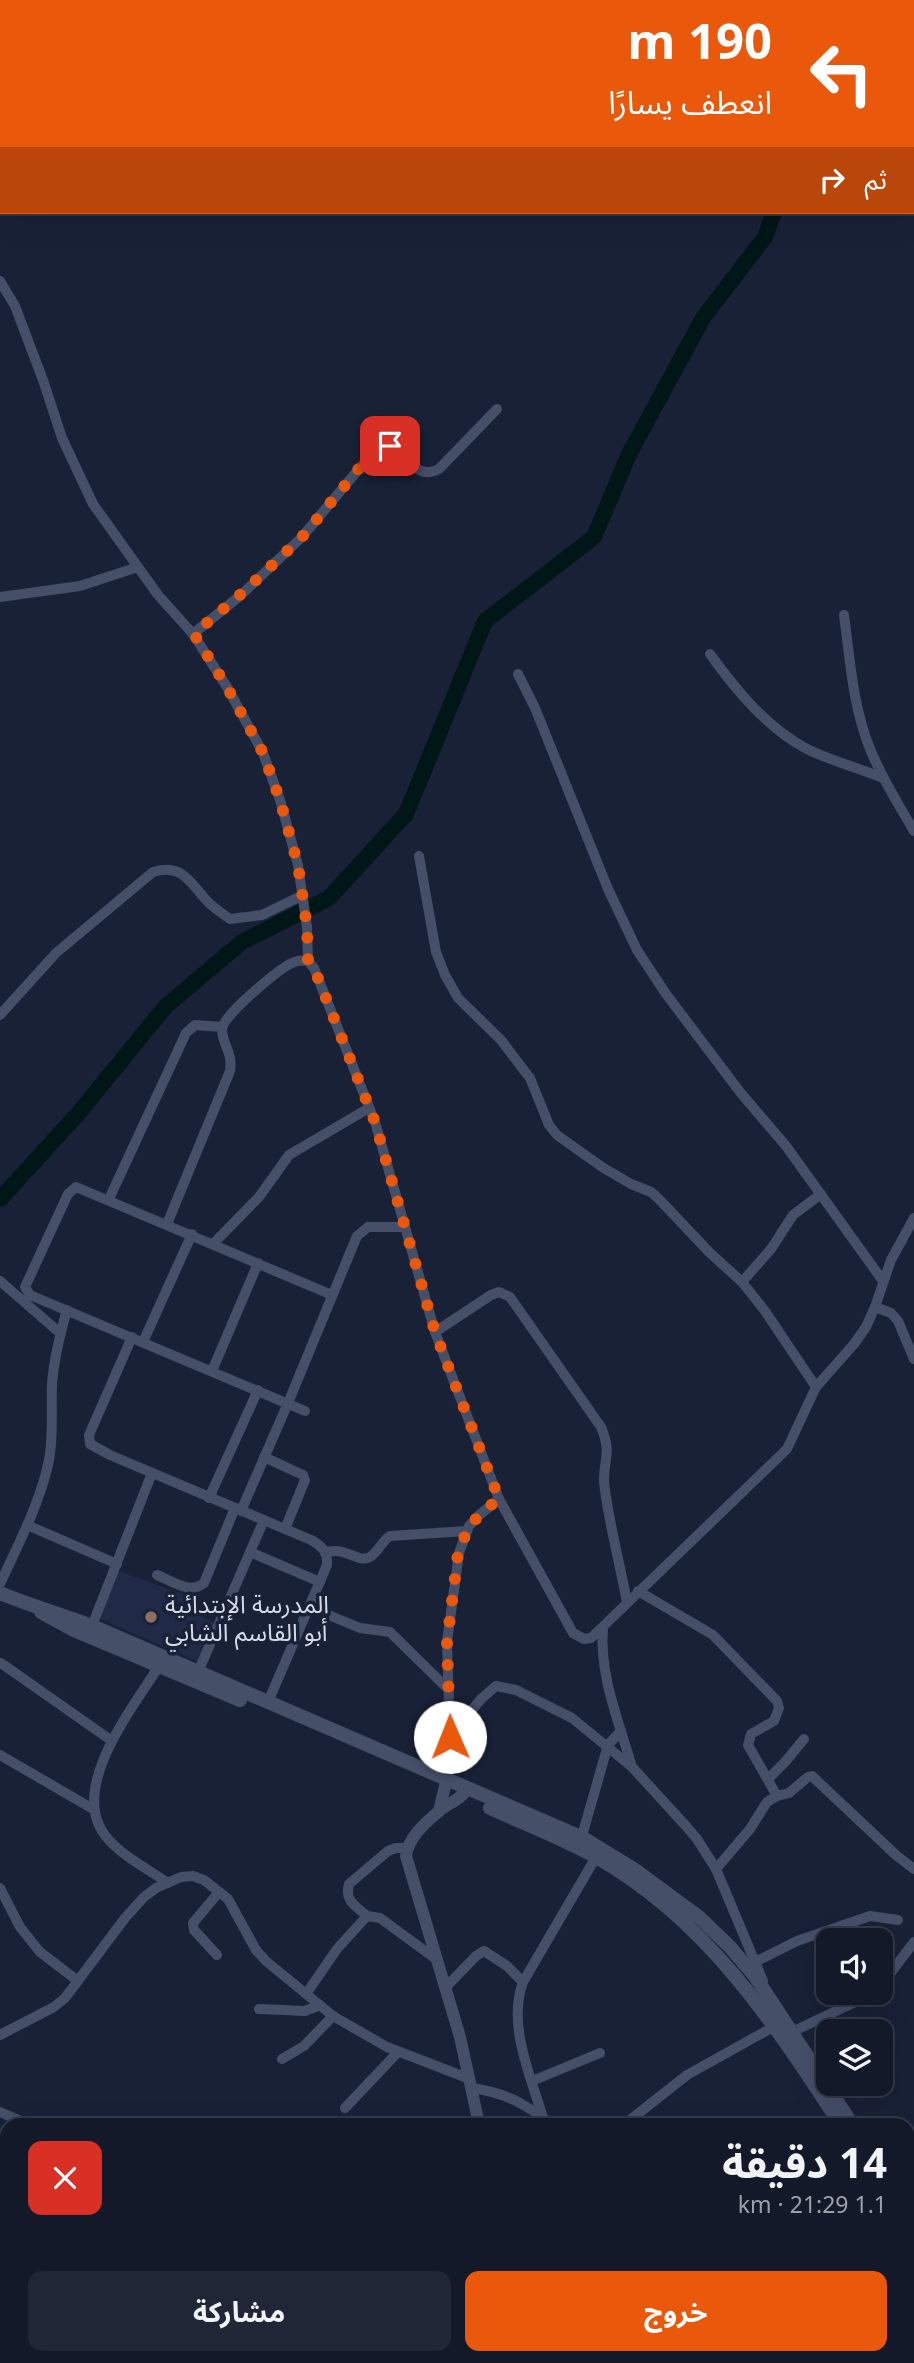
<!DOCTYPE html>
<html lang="ar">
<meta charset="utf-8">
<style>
body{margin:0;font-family:"Noto Sans","Noto Sans Arabic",sans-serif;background:#202635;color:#f1f3f6;direction:rtl;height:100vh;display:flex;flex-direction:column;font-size:26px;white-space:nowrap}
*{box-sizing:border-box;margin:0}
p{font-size:23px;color:#9da0a8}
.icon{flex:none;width:38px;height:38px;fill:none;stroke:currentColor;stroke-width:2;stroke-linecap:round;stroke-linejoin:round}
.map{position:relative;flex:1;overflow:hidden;direction:ltr}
.side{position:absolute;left:0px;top:2118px;width:915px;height:247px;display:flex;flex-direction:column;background:#131929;border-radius:21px 21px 0 0;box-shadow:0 7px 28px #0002,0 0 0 2px #323846;direction:rtl}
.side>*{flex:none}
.guide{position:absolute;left:0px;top:0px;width:915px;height:214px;box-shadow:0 7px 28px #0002,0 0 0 2px #323846;direction:rtl;background:#ea580c;color:#fff;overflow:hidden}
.controls{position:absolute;left:816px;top:1928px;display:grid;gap:14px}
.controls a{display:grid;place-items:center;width:77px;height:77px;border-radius:14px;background:#131929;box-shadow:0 7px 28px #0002,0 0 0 2px #323846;font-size:35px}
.pin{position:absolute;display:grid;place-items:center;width:60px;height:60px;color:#fff;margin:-30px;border-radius:14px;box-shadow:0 4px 10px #0006}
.me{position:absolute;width:77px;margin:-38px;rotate:359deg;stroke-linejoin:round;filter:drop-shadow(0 0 5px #0008)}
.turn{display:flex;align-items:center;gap:24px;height:147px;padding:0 28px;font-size:32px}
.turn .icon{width:91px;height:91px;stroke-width:2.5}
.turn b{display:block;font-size:49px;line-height:60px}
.then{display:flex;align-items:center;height:66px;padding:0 28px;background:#0003;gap:14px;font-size:26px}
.round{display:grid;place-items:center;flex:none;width:74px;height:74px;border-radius:14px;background:#202635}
.summary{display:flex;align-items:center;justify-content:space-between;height:119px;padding:0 28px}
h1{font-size:42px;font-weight:700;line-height:52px}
.cta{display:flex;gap:14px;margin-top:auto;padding:14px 28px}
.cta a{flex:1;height:80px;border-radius:14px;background:#ea580c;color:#fff;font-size:28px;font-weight:700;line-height:80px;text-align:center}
.cta a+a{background:#202635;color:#f1f3f6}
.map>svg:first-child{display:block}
.built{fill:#202a46}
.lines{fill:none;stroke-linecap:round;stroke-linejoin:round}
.river{stroke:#001617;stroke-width:16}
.minor{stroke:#454f68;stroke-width:10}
.tertiary{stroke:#454f68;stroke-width:12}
.secondary{stroke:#454f68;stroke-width:14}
.route{stroke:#ea580c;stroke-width:12;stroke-dasharray:0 21.6}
.education-dot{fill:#8d6e63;stroke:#192137;stroke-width:2.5}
.labels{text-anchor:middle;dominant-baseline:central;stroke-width:7;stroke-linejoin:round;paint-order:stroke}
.poi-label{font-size:24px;fill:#d4dae9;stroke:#192137;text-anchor:start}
</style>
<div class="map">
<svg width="914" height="2363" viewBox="0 0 914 2363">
<rect width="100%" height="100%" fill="#192137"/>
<path class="built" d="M117,1570L203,1602L198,1615L216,1623L200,1663L100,1619Z"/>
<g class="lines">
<g class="river">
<path d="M784,0L785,2"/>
<path d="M0,1199L77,1115L166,1006L242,942L329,898L406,814L485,621L594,537L629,454L703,318L765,237L774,212"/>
<path d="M0,2199C3,2215 5,2234 0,2249"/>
</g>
<g class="minor">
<path d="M0,281L15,306L43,380L62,438L93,504L158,595L193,634L227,687L263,753L280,800L298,865L307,927L308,961L314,968L375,1122L405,1227"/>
<path d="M0,597L80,586L138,567"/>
<path d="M844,615C850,660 853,707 870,749C882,778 898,804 914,831"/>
<path d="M193,634L241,595L302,537L379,445C403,441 412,484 439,469L497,409"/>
<path d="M710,654C736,690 767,728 807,749C831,761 859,768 883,778"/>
<path d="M518,674L535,708L608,889L637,950L666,994L740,1092L786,1146L883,1281"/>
<path d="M419,856L436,952L445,975L458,998L501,1040L523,1069L530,1078L549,1125L557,1135L602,1167L631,1184L651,1192L658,1198L709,1252L742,1282L765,1311L816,1387"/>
<path d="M0,1015L56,953L153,872C183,863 190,883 208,902C214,908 223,914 230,919L262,915L303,895"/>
<path d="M109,1199L186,1033L195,1025L222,1027"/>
<path d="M167,1224L230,1071C233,1051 222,1045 222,1029C223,1015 279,969 292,963C298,960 302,960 308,961"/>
<path d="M213,1244L259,1197L289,1155L369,1108"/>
<path d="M0,1281L60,1333"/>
<path d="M742,1282L771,1249L793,1215L821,1194"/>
<path d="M875,1307L891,1313L898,1321L914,1359"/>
<path d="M435,1332L491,1295L499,1292L510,1297L601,1427C614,1457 600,1464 605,1490C610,1527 620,1565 627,1602"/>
<path d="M132,1337L89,1435L90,1444L110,1455L311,1540C322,1546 328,1552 327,1565L268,1702"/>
<path d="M143,1342L192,1234"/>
<path d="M212,1371L258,1263"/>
<path d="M305,1411L30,1295L25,1287L68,1194L76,1187L332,1295"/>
<path d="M264,1457L303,1475L305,1480L285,1529"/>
<path d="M209,1498L258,1390"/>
<path d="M241,1511L288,1403L357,1236L368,1227H405L435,1332L499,1499L573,1633L584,1639L591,1638L787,1449L816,1387L854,1344L866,1327L875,1307L891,1260L914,1218"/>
<path d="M27,1525L117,1564"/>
<path d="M250,1552L320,1582"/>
<path d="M326,1553C344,1545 358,1564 370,1557C378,1552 382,1541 390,1536L467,1531"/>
<path d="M157,1575C172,1581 190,1595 204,1583L235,1508"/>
<path d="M0,1584C17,1547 37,1509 47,1469C54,1442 51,1412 52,1384C54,1359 60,1334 67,1310"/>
<path d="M638,1591L713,1635L777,1701L779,1708L774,1721L751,1734L748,1745L777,1796"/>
<path d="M309,1607L360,1628L390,1632L449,1690"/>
<path d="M92,1626L152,1473"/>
<path d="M603,1628C599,1675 619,1722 632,1767"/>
<path d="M1,1663L112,1741"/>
<path d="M159,1666C133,1708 65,1791 108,1839C124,1857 148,1869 168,1883"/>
<path d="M198,1672L264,1520"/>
<path d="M450,1737L481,1699L496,1686L516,1690L572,1718L632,1767L686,1826L697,1839L716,1869L763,1981"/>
<path d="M0,1755L93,1809"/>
<path d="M442,1776L450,1737L447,1642L459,1553L469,1526L478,1516L499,1499"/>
<path d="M768,1779L785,1762L804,1739"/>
<path d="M580,1843L608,1745L621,1731"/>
<path d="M716,1869L750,1829L767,1802L777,1796L789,1793L808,1777L812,1776L897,1856L914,1869"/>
<path d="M0,1888L20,1927L40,1952L78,1981"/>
<path d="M367,1916C356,1906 344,1901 349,1884L388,1851L396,1848H407"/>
<path d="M217,1955L194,1930L193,1923L219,1892"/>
<path d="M755,1962L797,1941L870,1916L898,1920"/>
<path d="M446,1987L476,1956L484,1951L507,1966L523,1982"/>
<path d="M880,1987L914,1942"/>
<path d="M306,1994L337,1949L367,1916L380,1918L436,1959"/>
<path d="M259,2009L305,2011L320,2005"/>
<path d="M792,2032L874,1993"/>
<path d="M0,2035L54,2007L65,1998L125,1918L144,1897L156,1888L181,1877L193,1876L204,1880L228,1899L256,1950L266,1961L333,2016L387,2047L470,2079"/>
<path d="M282,2059L304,2046L333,2016"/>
<path d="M532,2081L600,2053"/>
<path d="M472,2088C506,2093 524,2103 551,2124"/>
<path d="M345,2108L398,2052"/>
<path d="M0,2112L28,2124"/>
<path d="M543,2118C531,2076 507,2026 523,1982L596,1857"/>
<path d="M625,2124L687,2075L775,2026"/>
<path d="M0,2159H7"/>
<path d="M0,2236L7,2234"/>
<path d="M0,2270L7,2253"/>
<path d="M409,2357L412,2363"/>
<path d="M603,2357L610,2363"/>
<path d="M153,2363L156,2357"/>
<path d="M569,2363L574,2357"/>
</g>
<g class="tertiary">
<path d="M468,1788C461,1800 448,1803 438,1812C425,1823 408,1838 406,1856L460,2037L479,2124"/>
<path d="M439,1811L447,1778"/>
<path d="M544,2357L547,2363"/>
</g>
<g class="secondary">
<path d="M0,1593C30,1606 61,1614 92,1626L583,1838L635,1870L700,1918L730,1947L754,1975L852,2124"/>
<path d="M41,1612L74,1630L240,1700"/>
<path d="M490,1808C525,1824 562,1838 596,1857C706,1919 773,2021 840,2124"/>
<path d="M908,2209L914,2218"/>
<path d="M908,2230L914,2239"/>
</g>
</g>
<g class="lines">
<path class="route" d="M390,446L382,444L376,448L302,537L241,594L194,634L227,687L263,753L280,800L298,865L307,927L308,961L314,968L375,1122L435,1332L499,1499L487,1508L469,1526L458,1553L447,1642L450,1737"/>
</g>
<circle class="education-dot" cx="151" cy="1617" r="7"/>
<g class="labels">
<g class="poi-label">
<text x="165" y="1603">المدرسة الإبتدائية<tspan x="165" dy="28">أبو القاسم الشابي</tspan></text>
</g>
</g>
</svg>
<div class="controls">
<a><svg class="icon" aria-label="sound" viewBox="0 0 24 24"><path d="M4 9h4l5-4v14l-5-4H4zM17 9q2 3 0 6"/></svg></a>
<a><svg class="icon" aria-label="layers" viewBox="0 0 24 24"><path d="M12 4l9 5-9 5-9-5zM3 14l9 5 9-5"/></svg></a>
</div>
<div class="pin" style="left:390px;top:446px;background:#d93025"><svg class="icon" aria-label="arrive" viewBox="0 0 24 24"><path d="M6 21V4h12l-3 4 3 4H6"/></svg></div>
<svg class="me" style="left:450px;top:1737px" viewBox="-20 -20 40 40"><circle r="19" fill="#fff"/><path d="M0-13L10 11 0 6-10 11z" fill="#ea580c"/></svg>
<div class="guide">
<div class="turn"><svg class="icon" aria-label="left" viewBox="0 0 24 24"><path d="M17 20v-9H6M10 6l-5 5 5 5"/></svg><div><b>190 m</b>انعطف يسارًا</div></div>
<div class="then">ثم<svg class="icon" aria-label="right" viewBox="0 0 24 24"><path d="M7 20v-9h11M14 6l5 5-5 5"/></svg></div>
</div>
<section class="side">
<div class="summary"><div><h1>14 دقيقة</h1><p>1.1 km · 21:29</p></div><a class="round" style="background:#d93025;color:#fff"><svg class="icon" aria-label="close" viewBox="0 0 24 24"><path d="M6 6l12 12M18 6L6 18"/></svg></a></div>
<div class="cta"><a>خروج</a><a>مشاركة</a></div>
</section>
</div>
